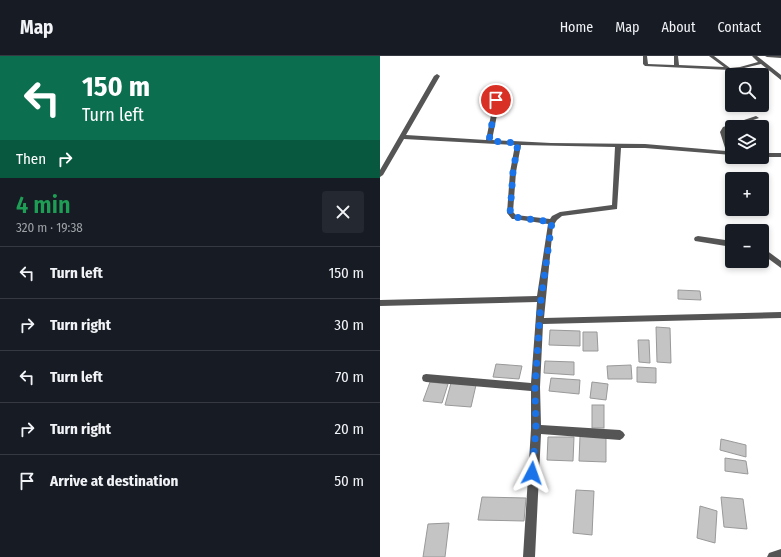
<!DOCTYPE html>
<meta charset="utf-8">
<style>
body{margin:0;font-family:"Fira Sans Condensed",sans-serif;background:#242831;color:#f1f3f6;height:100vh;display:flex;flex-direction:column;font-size:15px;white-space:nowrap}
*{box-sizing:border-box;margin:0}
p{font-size:13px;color:#9ea1a6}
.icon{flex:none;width:22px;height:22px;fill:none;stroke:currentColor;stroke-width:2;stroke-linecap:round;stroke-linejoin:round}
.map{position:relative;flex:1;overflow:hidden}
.panel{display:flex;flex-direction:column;background:#171b24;width:380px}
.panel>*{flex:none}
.banner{background:#0b6e4f;color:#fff;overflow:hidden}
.controls{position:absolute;left:345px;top:12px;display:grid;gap:8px}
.controls a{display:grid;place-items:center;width:44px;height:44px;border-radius:4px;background:#171b24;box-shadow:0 2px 6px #0003;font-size:20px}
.pin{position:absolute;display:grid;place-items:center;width:34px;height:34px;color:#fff;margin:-17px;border:2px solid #fff;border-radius:50%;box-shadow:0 1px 4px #0007}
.me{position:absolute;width:44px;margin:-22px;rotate:4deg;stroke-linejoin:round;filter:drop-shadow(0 0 3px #0008)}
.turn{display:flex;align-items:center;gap:14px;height:84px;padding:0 16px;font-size:18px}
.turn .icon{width:52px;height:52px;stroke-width:2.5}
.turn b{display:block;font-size:28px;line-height:34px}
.then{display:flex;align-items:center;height:38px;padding:0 16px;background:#0003;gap:8px;font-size:15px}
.round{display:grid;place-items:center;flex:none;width:42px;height:42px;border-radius:4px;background:#242831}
.headline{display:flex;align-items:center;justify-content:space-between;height:68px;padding:0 16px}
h1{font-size:24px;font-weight:600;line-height:30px;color:#1e9e55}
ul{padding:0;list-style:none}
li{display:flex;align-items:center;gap:12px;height:52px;padding:0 16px;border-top:1px solid #363941}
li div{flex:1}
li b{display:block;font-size:15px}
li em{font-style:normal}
header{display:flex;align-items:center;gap:24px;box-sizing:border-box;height:56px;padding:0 20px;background:#171b24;border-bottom:1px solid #363941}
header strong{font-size:19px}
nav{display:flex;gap:22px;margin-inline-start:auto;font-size:14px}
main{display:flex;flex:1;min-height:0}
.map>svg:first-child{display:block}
.building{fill:#c4c4c4;stroke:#999}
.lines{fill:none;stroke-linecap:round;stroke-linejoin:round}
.minor{fill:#555;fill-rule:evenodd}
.route{stroke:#1a73e8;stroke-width:7;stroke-dasharray:0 12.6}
</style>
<header>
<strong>Map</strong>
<nav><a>Home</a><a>Map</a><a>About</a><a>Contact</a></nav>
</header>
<main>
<section class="panel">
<div class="banner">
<div class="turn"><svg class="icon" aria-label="left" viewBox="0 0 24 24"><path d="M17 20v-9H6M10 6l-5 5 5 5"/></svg><div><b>150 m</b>Turn left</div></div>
<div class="then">Then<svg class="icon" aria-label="right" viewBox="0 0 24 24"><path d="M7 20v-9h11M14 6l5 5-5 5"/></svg></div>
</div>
<div class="headline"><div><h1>4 min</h1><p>320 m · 19:38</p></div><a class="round"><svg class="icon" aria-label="close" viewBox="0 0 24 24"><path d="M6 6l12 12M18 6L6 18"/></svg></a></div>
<ul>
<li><svg class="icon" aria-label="left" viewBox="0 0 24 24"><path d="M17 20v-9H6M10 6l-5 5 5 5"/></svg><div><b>Turn left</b></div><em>150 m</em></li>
<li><svg class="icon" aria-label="right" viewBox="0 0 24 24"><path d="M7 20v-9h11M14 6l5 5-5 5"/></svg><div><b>Turn right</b></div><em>30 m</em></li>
<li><svg class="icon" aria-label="left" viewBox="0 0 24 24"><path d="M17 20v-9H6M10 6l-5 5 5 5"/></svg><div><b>Turn left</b></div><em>70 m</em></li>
<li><svg class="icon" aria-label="right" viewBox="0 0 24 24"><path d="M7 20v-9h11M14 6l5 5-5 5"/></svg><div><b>Turn right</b></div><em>20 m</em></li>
<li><svg class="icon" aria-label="arrive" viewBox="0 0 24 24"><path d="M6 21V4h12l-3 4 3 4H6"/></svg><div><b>Arrive at destination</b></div><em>50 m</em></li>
</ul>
</section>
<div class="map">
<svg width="401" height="501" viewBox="0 0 401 501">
<rect width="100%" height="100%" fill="#fff"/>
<g class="building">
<path d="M298,234L320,235L321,244L298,243Z"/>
<path d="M276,271L290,272L291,307L277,306Z"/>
<path d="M170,274L200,275V290L169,289Z"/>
<path d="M203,276H217L218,295H203Z"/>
<path d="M258,284H269L270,307L259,306Z"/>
<path d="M165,305L194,306V319L164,317Z"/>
<path d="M116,308L142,310L139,323L113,321Z"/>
<path d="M251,309L252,323H228L227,310Z"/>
<path d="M257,311L276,312V327L257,326Z"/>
<path d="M171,322L200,324L199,338L169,335Z"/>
<path d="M50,326L68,328L62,347L43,345Z"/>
<path d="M212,326L228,328L226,344L210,342Z"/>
<path d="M71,327L96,329L91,351L65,349Z"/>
<rect x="212" y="349" width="12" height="23"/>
<path d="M200,380L226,382V406L199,405Z"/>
<path d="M168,381H194L193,405L167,404Z"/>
<path d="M341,383L366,389V401L340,394Z"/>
<path d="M345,402L366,405L368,418L345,415Z"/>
<path d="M196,434L214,435L212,479L193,477Z"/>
<path d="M102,441L146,442L144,465L98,464Z"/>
<path d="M341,441L363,443L367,473L344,471Z"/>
<path d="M320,450L337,455L335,487L317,482Z"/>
<path d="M69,467L65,501H43L48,468Z"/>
</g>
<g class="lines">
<g class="minor">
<path d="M263,0H267L268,8L294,9V0H298L299,9L344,11L329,0H334L350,12L360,11L378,6L372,0H377L401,19V24L381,8L360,13L350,14L265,10L263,8Z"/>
<path d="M385,0H401V2L387,1Z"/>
<path d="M57,18L60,20L26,79L106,84L114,44L117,42L120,44L112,84L171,87L265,88L346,95L340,76L343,71L376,60L379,62L347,73L346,76L352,94V99L265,92H241L237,153L182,160L177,164L173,170L164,262L401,256V262L163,268L160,331L161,369L240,374L243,376L245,379L243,382L240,384L161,378L155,501H143L151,373V335L46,326L43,325L42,322L43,319L46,318L151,327L157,246L0,250V244L157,240L168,168L134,163H132L127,157L130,116L135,89L24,83L3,119L0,121V114L54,20ZM141,89L235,91L232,149L180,156L172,160L170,163L136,159L133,156L136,116Z"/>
<rect x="382" y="97" width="19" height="4"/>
<path d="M318,180L352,185V191L315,185L314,183L315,181Z"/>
<path d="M382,191L401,205V212L382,198Z"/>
<path d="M401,493V501H387L389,497Z"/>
</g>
</g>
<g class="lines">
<path class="route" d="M116,44L109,85L138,87L133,116L130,158L134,161L172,166L161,243L155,331L156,373L152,417"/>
</g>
</svg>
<div class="controls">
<a><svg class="icon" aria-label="search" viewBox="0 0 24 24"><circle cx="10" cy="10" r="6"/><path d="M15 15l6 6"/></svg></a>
<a><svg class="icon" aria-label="layers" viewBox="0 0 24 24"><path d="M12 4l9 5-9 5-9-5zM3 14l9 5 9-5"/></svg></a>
<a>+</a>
<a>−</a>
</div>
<div class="pin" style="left:116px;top:44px;background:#d93025"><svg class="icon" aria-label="arrive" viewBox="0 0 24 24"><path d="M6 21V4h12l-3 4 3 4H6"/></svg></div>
<svg class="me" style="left:152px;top:417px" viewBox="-20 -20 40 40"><path d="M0-17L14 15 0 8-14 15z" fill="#1a73e8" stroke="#fff" stroke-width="4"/></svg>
</div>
</main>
